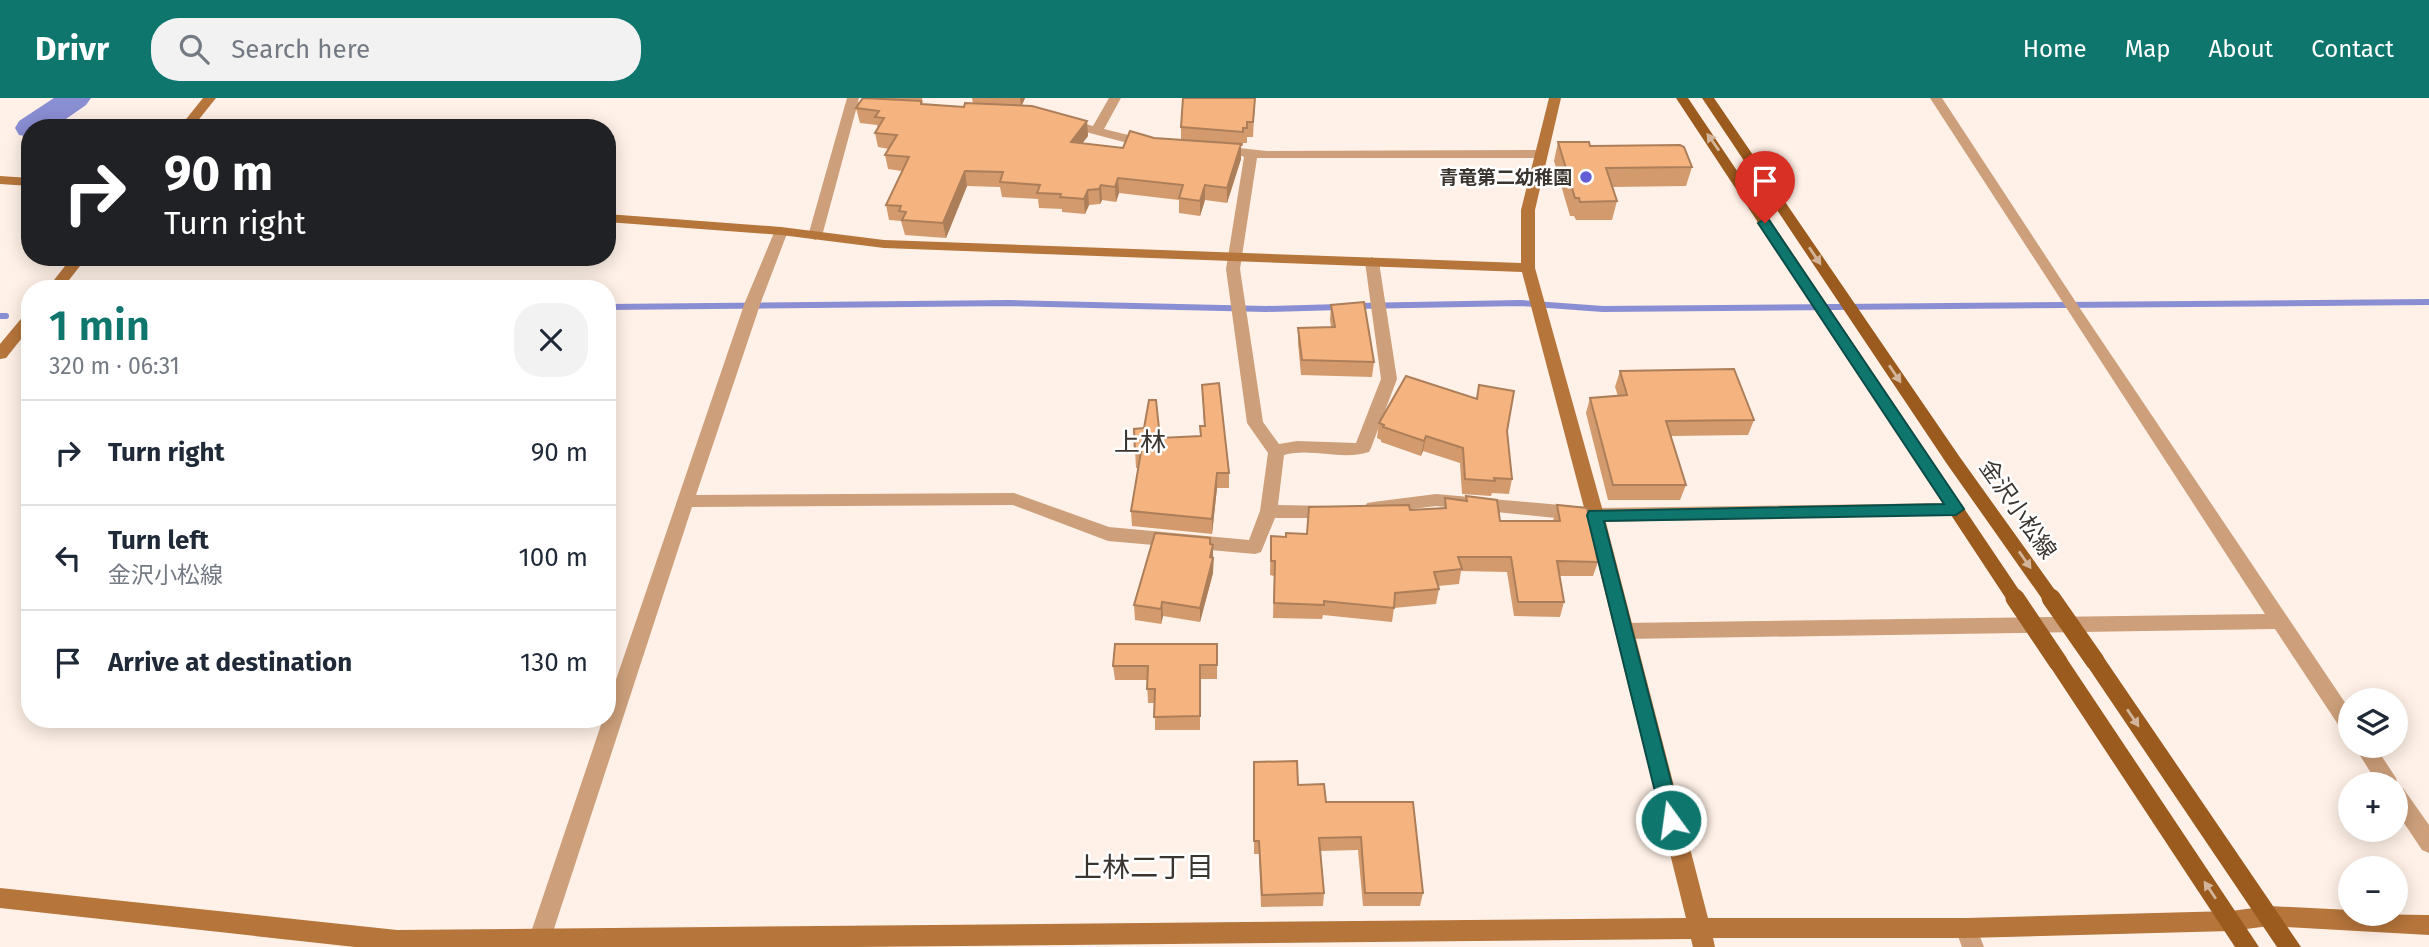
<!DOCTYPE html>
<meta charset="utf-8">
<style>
body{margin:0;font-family:"Fira Sans","Noto Sans JP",sans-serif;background:#f2f2f3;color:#1f2937;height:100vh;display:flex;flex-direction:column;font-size:26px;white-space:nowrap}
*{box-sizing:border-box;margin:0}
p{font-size:23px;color:#747a83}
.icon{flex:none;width:38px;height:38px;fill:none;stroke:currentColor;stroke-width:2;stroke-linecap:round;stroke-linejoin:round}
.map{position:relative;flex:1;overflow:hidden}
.side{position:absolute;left:21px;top:182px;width:595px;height:448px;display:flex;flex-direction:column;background:#fff;border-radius:28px;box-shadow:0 4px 18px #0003}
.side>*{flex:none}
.banner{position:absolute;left:21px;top:21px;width:595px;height:147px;border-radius:28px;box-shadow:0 4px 18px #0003;background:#202124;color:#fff;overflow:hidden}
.buttons{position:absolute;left:2338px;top:590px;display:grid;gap:14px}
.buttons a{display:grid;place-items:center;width:70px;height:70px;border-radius:50%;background:#fff;box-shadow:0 4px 18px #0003;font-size:35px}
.pin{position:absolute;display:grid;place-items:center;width:60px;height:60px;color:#fff;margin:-72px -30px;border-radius:50% 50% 50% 0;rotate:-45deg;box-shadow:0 0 7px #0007}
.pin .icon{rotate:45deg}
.me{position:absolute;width:77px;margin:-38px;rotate:346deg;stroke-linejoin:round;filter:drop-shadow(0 0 5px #0008)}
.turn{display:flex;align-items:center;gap:24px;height:147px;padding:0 28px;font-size:32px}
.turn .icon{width:91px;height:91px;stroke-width:2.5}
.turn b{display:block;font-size:49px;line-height:60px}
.round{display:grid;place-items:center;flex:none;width:74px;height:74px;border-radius:28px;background:#f2f2f3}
.head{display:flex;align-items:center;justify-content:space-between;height:119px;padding:0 28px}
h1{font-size:42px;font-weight:600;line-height:52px;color:#0f766e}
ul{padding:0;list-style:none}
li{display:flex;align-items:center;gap:21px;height:105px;padding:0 28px;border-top:2px solid #e0e1e3}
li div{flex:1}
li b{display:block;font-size:26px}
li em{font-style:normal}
header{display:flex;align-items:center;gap:42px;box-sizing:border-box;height:98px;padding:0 35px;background:#0f766e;color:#fff}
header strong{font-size:33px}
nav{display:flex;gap:38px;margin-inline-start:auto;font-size:24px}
.search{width:490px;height:63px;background:#f2f2f3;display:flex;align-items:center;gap:18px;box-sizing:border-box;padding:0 24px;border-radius:28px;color:#747a83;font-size:26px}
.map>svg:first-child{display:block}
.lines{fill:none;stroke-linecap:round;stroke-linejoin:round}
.stream{stroke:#8a8ed3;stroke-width:6}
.river{fill:#8a8ed3;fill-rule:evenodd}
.street{fill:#cda07b;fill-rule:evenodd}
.secondary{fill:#b6753b;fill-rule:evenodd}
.primary{fill:#9b5b1e;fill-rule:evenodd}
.primary-bridge{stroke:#9b5b1e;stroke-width:19}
.wall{fill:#d39b6d}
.shaded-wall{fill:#ac7e59}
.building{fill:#f5b47f;stroke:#ac7e59;stroke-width:2}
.oneway{fill:#d2b59a}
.route{fill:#0f766e;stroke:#0a4d48;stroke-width:2}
.poi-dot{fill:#635dd6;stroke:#fff;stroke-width:2.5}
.labels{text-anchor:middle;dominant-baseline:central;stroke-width:5;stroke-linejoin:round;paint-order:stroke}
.far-poi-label{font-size:19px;font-weight:bold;fill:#3b3530;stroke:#fff;text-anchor:end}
.street-label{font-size:23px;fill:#3b3530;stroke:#fff}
.quarter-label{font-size:26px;fill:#3b3530;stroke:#fff}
.near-neighbourhood-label{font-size:28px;fill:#3b3530;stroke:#fff}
</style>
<header>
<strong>Drivr</strong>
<div class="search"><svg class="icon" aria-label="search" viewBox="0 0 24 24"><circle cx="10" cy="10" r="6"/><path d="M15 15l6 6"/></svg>Search here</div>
<nav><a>Home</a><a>Map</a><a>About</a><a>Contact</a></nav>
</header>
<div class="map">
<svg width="2429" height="849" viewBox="0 0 2429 849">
<rect width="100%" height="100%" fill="#fff1e7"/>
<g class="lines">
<g class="stream">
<path d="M1355,208L1521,205L1603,211L2429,204"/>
<path d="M607,209L1010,205L1266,211L1340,209"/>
<path d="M0,218H6"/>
</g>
<path class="river" d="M54,0H91L86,7L53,30H30V39L19,37L15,30L19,23Z"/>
<g class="street">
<path d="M847,0H859L858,4L879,5L885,9L879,13L856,12L822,138L815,142L808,138Z"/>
<path d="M1109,0H1121L1104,31L1153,43V49H1143L1059,27L1057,24L1064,20L1093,28Z"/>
<path d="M1930,0H1942L2081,212L2350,612V636L2343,634L2275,531L1624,541L1617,538L1615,533L1617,528L1624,525L2265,516Z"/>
<path d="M1239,50L1267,53L1539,52L1546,56L1539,60H1257L1240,171L1263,324L1279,346L1297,343L1356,345L1381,281L1365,164L1372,159L1379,164L1397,281L1371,350L1369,354C1340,363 1312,349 1284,357L1278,407L1332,408L1338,410L1341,415L1338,420H1275L1261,454L1255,456L1108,443L1013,407L692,409L548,849H526L603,621H607V608L745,204L776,130L781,129L788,133L761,204L696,397L1014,395L1109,429L1249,442L1260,413L1268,355L1247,325L1226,171L1244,59L1232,54Z"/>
<path d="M1436,396L1595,410L1956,405L1962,406L1965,411L1962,416L1956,417L1595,424L1436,408L1373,416L1367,415L1364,410L1367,405L1373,404Z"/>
<path d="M2354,648H2375L2396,680L2398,688L2403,690L2429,727V755L2422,752L2396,713V686H2378Z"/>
<path d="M1966,820L1974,823L1984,849H1962L1955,830L1958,823Z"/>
</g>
<g class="secondary">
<path d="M203,0H216L192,30H179Z"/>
<path d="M1549,0H1561L1535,112V170L1604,417L1708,820H1966L2231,813L2269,808L2350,812V816L2429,817V837L2269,828L2231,833L1966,840H1713L1715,849H1693L1691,841L855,849H355L0,810V790L397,832L1686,820L1586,417L1522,174L884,150L781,137L607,124V116L781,129L884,142L1521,165V112Z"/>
<path d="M0,78L30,80V88L0,86Z"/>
<path d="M72,159H87L62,191H47Z"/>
<path d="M30,215V230L6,260L0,261V246L25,216Z"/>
</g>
<g class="primary">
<path d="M1676,0H1688L2021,495L2024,500L2021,505L2015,507L2009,505Z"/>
<path d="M1702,0H1714L1959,358L2057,495L2060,500L2057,505L2051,507L2045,505L1947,366Z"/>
<path d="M2095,555L2102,557L2301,849H2277L2088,569L2085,563L2088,557Z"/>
<path d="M2058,556L2065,558L2259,849H2235L2051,570L2048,564L2051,558Z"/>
</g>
<g class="primary-bridge">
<path d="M2015,500L2058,564"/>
<path d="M2051,500L2095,563"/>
</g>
</g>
<g class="wall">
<path d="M870,0H922L923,5H921L922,6L964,9L973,5L972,0H1025L1022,7L1087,23L1088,38L1082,45L1123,50L1154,40L1181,42V29L1255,0L1253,39H1247V45H1243V48H1241V61L1227,105L1205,102L1200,118L1179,115V102L1119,95L1116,104L1102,102L1100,106L1089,107L1085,116L1062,114V111L1039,110L1038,101L1002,99L1000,89L967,88L946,140L905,137L901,123L889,122L886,107L902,73L888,71L885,57L889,51L878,49L875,35L878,30L877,27L860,25L856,10Z"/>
<path d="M1558,44L1590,48L1692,69L1686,88L1612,89L1617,103L1612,122H1576L1574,118H1570L1554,63Z"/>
<path d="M1331,207L1374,264L1372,279L1301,277L1298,245V230L1331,229L1330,222Z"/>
<path d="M1620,273L1754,322L1748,337L1671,338L1686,387L1680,402H1608L1586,315L1590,300L1618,298L1615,289Z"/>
<path d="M1202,287L1229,375V390H1217L1212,436L1132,428L1131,413L1138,370H1136L1134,331L1160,340L1200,338V328H1204Z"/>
<path d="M1379,325L1507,333L1512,381L1509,396L1492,395L1491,398L1462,396L1460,365L1423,353L1421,358L1381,344V342L1377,340Z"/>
<path d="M1466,398L1500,423H1553L1557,407L1598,464L1593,478H1559L1564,504L1560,519L1514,518L1507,474L1461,473L1459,486L1438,488L1439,491L1436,506L1394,510L1392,524L1323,517L1322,521L1273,520L1274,478L1270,477L1271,438L1286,439L1307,436L1410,412L1444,410L1445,400L1465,403Z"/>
<path d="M1210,446L1214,461L1213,475L1200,524L1163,518L1161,526L1135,522L1134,507Z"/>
<path d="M1217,546V581H1200V632H1155V605H1148L1147,582H1115L1113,568Z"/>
<path d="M1254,664L1298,687L1326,704L1423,795L1420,808H1363L1358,752L1320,753L1324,795L1323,808L1261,809L1259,756H1254Z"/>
</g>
<g class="shaded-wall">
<path d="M1020,0H1025L1021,9Z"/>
<path d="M1087,23L1088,38L1072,59L1071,44Z"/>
<path d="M1241,46V61L1227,105V90Z"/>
<path d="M965,73L967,88L946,140L943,125Z"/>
<path d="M1118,80L1119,95L1116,104L1115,89Z"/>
<path d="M1101,87L1102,102L1100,106L1099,91Z"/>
<path d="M1205,87V102L1200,118V103Z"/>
<path d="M1088,92L1089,107L1085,116L1084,101Z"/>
<path d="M1426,338L1423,353L1421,358L1424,343Z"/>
<path d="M1217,375V390L1212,436V421Z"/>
<path d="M1213,447V475L1200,524V510Z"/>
<path d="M1162,504L1163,518L1161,526V511Z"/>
</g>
<g class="building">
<path d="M863,0L921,3V6L964,9L965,5L1032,8L1087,23L1071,44L1123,50L1130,33L1154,40L1241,46L1227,90L1205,87L1200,103L1179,100L1183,87L1118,80L1115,89L1101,87L1099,91L1088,92L1084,101L1060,99L1061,96L1037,95L1040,87L1000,84L1003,74L965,73L943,125L902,122L906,114L899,113L901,108L886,107L909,59L885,57L897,37L875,35L884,20L875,19L879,13L856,10Z"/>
<path d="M1183,0H1255L1253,24H1247V30H1243V34L1181,29Z"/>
<path d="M1558,44H1589L1590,48L1680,47L1684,49L1692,69L1606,70L1617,103L1580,104L1579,100H1575Z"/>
<path d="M1364,204L1374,264L1302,262L1298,230L1335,229L1331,207Z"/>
<path d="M1734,271L1754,322L1666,323L1686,387H1613L1590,300L1627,297L1620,273Z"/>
<path d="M1406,278L1477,301L1479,287L1514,293L1507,333L1512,381L1494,380L1495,383L1465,381L1463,350L1426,338L1424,343L1383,329L1384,327L1379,325Z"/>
<path d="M1219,285L1229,375H1217L1212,421L1131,413L1141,354L1135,355L1134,331L1144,330L1149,302H1156L1160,340L1201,338L1200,328H1205L1202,287Z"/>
<path d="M1466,398L1497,402L1500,423H1560L1557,407L1587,410L1598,464L1557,463L1564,504H1518L1511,459H1458L1462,471L1434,474L1439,491L1395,495L1394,510L1324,503V507L1274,505L1275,463H1271V438L1286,439V435L1307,436L1309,409L1409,407L1410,412L1446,410L1445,400L1467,403Z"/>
<path d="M1155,435L1210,440V446L1213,447L1210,459L1213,460L1200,510L1162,504L1161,511L1134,507Z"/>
<path d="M1115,546H1217V567H1200V618L1154,619L1155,591H1147L1148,568H1113Z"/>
<path d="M1297,663L1298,687L1324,686L1326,704H1413L1423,795H1365L1361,739L1319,740L1324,795L1262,797L1259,743H1254V664Z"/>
</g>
<defs><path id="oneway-solid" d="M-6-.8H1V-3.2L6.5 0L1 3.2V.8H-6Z" transform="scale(1.75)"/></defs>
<g class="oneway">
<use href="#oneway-solid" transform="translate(1713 44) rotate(-125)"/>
<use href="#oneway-solid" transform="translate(1815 158) rotate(56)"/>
<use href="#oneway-solid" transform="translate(1895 276) rotate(56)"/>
<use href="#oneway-solid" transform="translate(2025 462) rotate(55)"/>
<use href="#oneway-solid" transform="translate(2133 620) rotate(56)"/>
<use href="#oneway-solid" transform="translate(2210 792) rotate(-124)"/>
</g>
<path class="route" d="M1765,121L1769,122L1964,411L1956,417L1604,423L1681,722L1678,728L1671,730L1665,728L1662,722L1587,417L1589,413L1944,406L1758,125Z"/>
<circle class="poi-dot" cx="1586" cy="79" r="7"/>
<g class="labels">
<g class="far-poi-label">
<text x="1572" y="79">青竜第二幼稚園</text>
</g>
<g class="street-label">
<text transform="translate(2018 411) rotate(55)">金沢小松線</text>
</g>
<g class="quarter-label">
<text x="1140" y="344">上林</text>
</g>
<g class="near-neighbourhood-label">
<text x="1144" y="769">上林二丁目</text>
</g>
</g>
</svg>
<div class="buttons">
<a><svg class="icon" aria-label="layers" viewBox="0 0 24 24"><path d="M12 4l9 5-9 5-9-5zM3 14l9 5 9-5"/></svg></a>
<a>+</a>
<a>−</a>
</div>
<div class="pin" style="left:1765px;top:125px;background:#d93025"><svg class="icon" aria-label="arrive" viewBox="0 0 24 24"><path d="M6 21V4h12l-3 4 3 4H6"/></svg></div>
<svg class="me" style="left:1671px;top:722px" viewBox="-20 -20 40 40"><circle r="17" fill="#0f766e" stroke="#fff" stroke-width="3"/><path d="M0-11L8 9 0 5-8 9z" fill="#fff"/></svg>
<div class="banner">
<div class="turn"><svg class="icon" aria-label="right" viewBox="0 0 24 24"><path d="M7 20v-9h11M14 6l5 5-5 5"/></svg><div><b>90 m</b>Turn right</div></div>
</div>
<section class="side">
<div class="head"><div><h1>1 min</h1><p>320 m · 06:31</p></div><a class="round"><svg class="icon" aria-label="close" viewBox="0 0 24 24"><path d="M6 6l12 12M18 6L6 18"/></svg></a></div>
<ul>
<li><svg class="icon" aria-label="right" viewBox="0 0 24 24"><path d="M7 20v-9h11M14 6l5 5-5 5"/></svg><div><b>Turn right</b></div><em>90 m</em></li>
<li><svg class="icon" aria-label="left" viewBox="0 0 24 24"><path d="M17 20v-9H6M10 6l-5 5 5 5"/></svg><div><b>Turn left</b><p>金沢小松線</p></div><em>100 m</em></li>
<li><svg class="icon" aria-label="arrive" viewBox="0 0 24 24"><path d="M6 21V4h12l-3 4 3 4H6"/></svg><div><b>Arrive at destination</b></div><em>130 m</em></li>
</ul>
</section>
</div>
